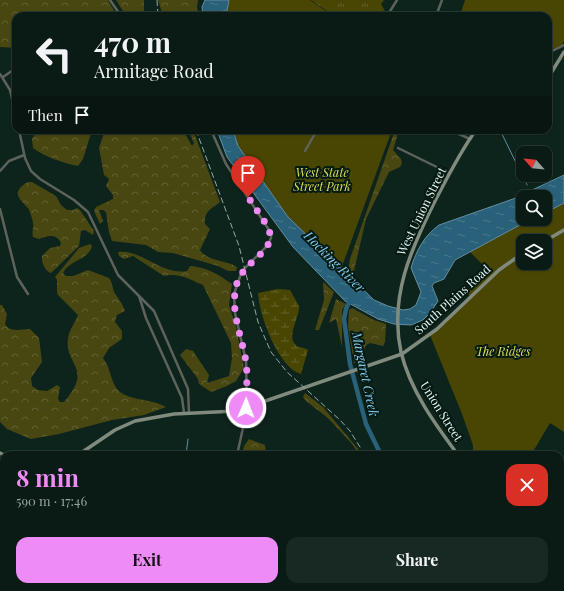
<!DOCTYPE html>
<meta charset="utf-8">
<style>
body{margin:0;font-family:"Playfair Display",serif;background:#182822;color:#f1f3f6;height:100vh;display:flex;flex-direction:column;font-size:15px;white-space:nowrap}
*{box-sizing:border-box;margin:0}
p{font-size:13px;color:#99a1a0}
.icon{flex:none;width:22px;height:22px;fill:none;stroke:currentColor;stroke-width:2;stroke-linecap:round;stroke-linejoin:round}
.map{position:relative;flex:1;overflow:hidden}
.side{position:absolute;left:0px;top:451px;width:564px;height:140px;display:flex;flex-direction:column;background:#0a1b15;border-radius:12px 12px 0 0;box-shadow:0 1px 3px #0004,0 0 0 1px #2a3934}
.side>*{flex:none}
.banner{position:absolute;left:12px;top:12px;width:540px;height:122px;border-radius:12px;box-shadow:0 1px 3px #0004,0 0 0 1px #2a3934;background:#0a1b15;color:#f1f3f6;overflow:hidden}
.needle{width:26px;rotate:297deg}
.controls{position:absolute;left:516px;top:146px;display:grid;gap:8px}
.controls a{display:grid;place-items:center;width:36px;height:36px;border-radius:8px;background:#0a1b15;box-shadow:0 1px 3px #0004,0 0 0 1px #2a3934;font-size:20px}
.pin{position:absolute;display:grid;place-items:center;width:34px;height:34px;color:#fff;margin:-41px -17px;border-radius:50% 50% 50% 0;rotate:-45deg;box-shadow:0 0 4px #0007}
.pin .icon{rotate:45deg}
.me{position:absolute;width:44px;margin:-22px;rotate:1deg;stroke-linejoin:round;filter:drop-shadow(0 0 3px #0008)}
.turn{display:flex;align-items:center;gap:14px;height:84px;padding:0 16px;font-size:18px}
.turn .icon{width:52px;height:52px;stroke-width:2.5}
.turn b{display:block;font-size:28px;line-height:34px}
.then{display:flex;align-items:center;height:38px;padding:0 16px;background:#0003;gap:8px;font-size:15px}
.round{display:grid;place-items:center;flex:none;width:42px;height:42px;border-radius:12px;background:#182822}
.summary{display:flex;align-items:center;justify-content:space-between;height:68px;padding:0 16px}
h1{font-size:24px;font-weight:700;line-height:30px;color:#ef8bf6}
.action{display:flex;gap:8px;margin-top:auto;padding:8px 16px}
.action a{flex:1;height:46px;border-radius:12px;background:#ef8bf6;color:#111;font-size:16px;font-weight:700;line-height:46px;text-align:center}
.action a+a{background:#182822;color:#f1f3f6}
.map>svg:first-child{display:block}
.grass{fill:url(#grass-tufts)}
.forest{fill:url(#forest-crowns)}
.wetland{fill:url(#wetland-marsh)}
.green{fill:#494604;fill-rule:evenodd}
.water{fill:url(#water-ripples);stroke:#628e9e}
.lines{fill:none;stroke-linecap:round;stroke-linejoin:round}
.stream{stroke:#628e9e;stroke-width:1}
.river{stroke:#29617b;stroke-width:4.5}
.street{stroke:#5d635b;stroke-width:2.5}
.secondary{stroke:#808a7d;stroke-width:3.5}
.rail{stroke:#97a8a1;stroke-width:1;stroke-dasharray:6 3;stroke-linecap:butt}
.route{stroke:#ef8bf6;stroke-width:7;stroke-dasharray:0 12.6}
.labels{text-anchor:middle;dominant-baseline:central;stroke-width:4;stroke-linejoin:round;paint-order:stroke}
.park-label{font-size:12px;font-style:italic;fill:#e1dc5b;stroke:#041a13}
.street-label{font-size:12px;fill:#e8f6f0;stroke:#041a13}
.water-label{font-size:13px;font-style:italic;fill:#83ccf1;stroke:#041a13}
</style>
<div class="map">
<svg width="564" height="591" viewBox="0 0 564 591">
<defs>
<pattern id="grass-tufts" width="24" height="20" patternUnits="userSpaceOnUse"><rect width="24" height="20" fill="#494604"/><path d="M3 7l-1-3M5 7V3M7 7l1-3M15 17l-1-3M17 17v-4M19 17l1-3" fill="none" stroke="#636129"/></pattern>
<pattern id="forest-crowns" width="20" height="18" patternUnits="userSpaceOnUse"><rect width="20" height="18" fill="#484611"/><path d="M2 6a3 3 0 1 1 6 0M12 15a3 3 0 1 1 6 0" fill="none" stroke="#626134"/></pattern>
<pattern id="wetland-marsh" width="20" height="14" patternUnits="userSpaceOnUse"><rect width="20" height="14" fill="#494604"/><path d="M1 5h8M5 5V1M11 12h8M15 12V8" fill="none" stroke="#636129"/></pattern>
<pattern id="water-ripples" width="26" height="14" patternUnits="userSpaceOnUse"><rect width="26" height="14" fill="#29617b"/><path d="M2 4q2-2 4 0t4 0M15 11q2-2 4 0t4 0" fill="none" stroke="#48788e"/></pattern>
</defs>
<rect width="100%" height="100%" fill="#0d241c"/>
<path class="grass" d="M311,0H384L381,4L386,13L384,16H334Z"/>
<g class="forest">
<path d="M0,0H108L117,16H16V48L0,47Z"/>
<path d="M116,0H144V16H126Z"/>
<path d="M158,0H198L197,7L199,16H163Z"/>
<path d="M37,130H92L83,159L78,166C63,163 45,157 33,148L32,139Z"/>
<path d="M105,130H183L192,146L194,143L188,130H193L220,202C212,209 204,210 205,224L210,229L200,250C208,262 227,260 237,267L236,271H228L218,266L173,253L158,252L146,245L112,241L109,232L106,212L103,210H99L103,221L100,224L94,211L96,207L113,199V195L106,186L109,179L104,175L99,148Z"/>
<path d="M395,130H399L393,150L401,159L402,163L400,167L389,172L366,219L354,271L350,274L348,270L350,259Z"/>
<path d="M28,182H32L56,196L61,205L67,210H73L77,208L80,210L94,231L93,235L85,230L81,231L79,246L51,273C45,271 41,262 42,256L50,248L60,246L61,243C56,233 47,236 39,239L33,237C32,233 33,231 33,227C34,223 31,216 30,212C28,203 5,195 28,182Z"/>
<path d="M90,244L92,246C89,260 69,260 63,273L66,276H73L88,270L109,278L111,281L114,292L122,304L125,311L117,315L115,322L122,331V339L109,348L103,358C111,369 110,379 117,389C126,401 151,398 166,407L144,415L112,420L59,434L31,439L7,429L0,422V305H2L7,314L5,324C10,333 21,329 30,329L39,338L42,362L31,378L32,386L38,390L47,391L57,385L60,387L58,399L60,402H64C94,367 64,366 68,338C69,330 75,323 78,315L58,295L57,292V280L55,277L79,248Z"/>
<path d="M118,252C142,249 162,276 187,271L190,266C207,267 219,275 232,284L229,305L236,327L244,368L236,381L227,386L211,392L199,384L198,379L180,355L186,349L193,351L209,375L207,383L229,376L232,358L231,343L203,285C191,280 178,272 164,276L133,256L124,259L119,256Z"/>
<path d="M323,282L334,292L319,330H315L324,300Z"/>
<path d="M336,299L346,304L342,310V347L336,319L329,323Z"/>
<path d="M352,308L374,320L386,324L385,342L383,346L370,343L366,345L360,361L354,363L348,326L349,310Z"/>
<path d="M305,393L323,407L363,455H359L353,445L328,418L306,401L303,397Z"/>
<path d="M249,439L265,445L266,455H242L244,446Z"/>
<path d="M4,503V579H0V506Z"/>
<path d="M560,505L564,507V532L560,536Z"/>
<path d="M564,543V578L560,580V547Z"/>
<path d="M9,587H121L124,591H7Z"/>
<path d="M189,587H418L419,591H227L220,588L213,591H185Z"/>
</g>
<path class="wetland" d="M278,289L290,290L299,306C300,318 285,337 297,346C301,348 306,348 308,350L301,374C278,368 259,314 258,293Z"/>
<g class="green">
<path d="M229,0H310L333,16H226Z"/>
<path d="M465,0H564V41L562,45L548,51V16H460Z"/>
<path d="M234,130H392L341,269L288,217L238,146Z"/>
<path d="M564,203V432L550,423L531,455H473V445L462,414L430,335L470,296L466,292L487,269L470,252L529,219H545V213ZM523,241H545V263H523Z"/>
</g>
<g class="water">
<path d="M205,0H229L226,16H203L202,7Z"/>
<path d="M217,130H233L238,146L288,217L374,300L388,306L403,310L410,309L416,305L421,292L411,268C416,251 424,236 439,225L513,199L564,175V203L545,213V197H523V219H531L455,260L444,279L434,283L432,286L438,301L430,313L423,320L411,325L394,324L378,319L345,301L293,247L227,157Z"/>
</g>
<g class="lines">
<g class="stream">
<path d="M500,130L521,173"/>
<path d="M525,180L527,185"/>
<path d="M186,455L188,439"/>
<path d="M0,495L4,498"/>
<path d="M308,591L311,587"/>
</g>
<g class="river">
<path d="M351,298L346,309L344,319L350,364L366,424L381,455"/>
<path d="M481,591L482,587"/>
</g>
<g class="street">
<path d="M110,0L121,16"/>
<path d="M387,16L397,0"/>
<path d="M436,16L442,0"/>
<path d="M548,53L564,45"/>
<path d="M0,74L10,90L16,116"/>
<path d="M3,77L16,68"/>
<path d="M19,130L25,158L31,171L40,179L74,200L88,212L118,275L154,311L188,389L189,413"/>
<path d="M211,130L226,164L271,233V238L267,246L242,271L234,294L235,313L246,361L247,407"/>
<path d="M450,130L470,139"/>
<path d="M398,148L449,173"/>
<path d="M305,151L317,130"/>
<path d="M0,171L9,161L24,155"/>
<path d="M0,209L17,277L28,294"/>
<path d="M139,296L146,318L182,398L184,413"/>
<path d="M237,455L243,428V409"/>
<path d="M183,591L187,587"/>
</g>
<g class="secondary">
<path d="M548,78L564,52"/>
<path d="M545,241L564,230"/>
<path d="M0,453L4,455"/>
<path d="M78,455L115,430L135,421L174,414L236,411L402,354L437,329L499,270L523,253"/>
<path d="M458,455C435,424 410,390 401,352C389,297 411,249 435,201C448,176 460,152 476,130"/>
<path d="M0,503L4,500"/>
<path d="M550,587L553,591"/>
</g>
<g class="rail">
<path d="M157,0L158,16"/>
<path d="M196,130L239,246L258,322L271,352L287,372L340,420L350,431L365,455"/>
<path d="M422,587L423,591"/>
</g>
</g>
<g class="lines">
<path class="route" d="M246,408C246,392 248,377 246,362C242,336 229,309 237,283C244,263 267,255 271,237L268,227L248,197"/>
</g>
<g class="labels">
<g class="park-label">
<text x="322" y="172">West State<tspan x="322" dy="14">Street Park</tspan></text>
<text x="503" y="351">The Ridges</text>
</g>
<g class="street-label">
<text transform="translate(421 211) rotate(-64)">West Union Street</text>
<text transform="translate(452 299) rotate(-42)">South Plains Road</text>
<text transform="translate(442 411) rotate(58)">Union Street</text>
</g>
<g class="water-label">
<text transform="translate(335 261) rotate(45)">Hocking River</text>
<text transform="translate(366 374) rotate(78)">Margaret Creek</text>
</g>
</g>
</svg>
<div class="controls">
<a><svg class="needle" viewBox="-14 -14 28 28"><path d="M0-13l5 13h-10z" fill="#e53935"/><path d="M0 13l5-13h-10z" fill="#99a1a0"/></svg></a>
<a><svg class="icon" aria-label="search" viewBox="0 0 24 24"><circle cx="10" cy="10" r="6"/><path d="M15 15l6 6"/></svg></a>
<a><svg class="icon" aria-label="layers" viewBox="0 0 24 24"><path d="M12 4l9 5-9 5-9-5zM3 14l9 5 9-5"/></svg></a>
</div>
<div class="pin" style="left:248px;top:197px;background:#d93025"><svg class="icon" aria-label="arrive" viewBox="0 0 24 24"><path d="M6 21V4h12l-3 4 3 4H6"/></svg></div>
<svg class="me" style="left:246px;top:408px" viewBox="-20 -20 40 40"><circle r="17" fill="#ef8bf6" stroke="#fff" stroke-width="3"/><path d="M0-11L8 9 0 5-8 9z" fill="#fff"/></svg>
<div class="banner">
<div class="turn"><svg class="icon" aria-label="left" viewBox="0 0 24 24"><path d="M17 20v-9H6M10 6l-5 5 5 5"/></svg><div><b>470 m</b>Armitage Road</div></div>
<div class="then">Then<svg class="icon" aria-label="arrive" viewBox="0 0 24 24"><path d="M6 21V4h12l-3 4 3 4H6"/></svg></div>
</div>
<section class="side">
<div class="summary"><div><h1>8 min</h1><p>590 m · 17:46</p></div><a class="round" style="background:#d93025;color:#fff"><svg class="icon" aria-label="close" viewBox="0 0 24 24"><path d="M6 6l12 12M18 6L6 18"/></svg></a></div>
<div class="action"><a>Exit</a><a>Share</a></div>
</section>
</div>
